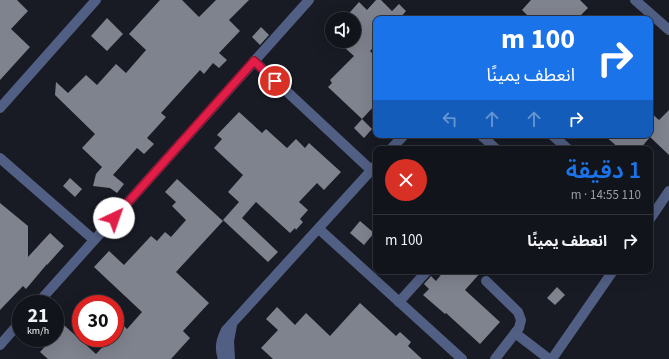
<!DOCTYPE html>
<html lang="ar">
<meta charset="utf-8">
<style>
body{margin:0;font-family:"Source Sans 3","Noto Sans Arabic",sans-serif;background:#1b1d24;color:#f1f3f6;direction:rtl;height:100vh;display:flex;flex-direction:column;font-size:15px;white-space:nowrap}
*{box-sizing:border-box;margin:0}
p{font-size:13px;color:#9c9ea3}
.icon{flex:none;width:22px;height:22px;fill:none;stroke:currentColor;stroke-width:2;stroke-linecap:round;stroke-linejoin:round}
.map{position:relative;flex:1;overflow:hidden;direction:ltr}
.drawer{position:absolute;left:373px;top:146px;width:280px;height:128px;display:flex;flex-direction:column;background:#12141b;border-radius:8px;box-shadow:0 4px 16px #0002,0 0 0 1px #31333a;direction:rtl}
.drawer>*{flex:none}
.guide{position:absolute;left:373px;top:16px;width:280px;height:122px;border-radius:8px;box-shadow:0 4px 16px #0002,0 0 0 1px #31333a;direction:rtl;background:#1a73e8;color:#fff;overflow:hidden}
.fabs{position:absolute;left:325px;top:12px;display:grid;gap:8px}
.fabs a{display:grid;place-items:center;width:36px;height:36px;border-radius:50%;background:#12141b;box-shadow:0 4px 16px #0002,0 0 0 1px #31333a;font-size:20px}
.speed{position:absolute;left:12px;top:295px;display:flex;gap:8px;font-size:20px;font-weight:700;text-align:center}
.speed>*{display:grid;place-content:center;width:52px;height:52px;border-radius:50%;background:#12141b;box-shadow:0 4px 16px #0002,0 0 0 1px #31333a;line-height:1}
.speed small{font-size:10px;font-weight:400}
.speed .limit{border:6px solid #d22;background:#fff;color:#111}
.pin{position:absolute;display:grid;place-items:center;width:34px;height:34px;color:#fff;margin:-17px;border:2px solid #fff;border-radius:50%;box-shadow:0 1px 4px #0007}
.me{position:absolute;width:44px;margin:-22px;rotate:42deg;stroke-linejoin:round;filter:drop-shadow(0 0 3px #0008)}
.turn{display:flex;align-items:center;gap:14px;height:84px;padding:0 12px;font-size:18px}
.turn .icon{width:52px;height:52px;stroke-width:2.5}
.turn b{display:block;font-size:28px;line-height:34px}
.lanes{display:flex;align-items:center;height:38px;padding:0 12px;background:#0003;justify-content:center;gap:20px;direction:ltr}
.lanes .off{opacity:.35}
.round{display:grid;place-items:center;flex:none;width:42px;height:42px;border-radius:21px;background:#1b1d24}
.head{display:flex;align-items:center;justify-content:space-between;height:68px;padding:0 12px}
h1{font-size:24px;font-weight:600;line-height:30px;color:#1a73e8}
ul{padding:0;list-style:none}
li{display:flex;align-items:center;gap:12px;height:52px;padding:0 12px;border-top:1px solid #31333a}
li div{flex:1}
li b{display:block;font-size:15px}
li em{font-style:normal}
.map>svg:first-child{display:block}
.building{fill:#7f838e}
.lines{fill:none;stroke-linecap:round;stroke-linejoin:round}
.minor{stroke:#515f84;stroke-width:10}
.route-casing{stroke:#92132f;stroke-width:10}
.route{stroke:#e11d48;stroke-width:7}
</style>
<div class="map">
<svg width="669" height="359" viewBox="0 0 669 359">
<rect width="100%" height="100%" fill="#181b24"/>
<g class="building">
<path d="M0,0H17L28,11L11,29L30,47L0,80Z"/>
<path d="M160,0H182L199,17L216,0H249L229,20L240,31L219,53L227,60L219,68L213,63L204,74L200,70L161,113L166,117L147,138L154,144L144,154L137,148L113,175L124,184L117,193L110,188L93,186L96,174L102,167L82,148L95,134L55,95L56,82L68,93L86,75L97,85L116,64L126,73L146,50L129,34Z"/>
<path d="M376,0H381L392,11L399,4L406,11L400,18L401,19H376V45L370,51L376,57V104L362,119L328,87L332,83L330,80L354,56L345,48L350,41H354V19H344L359,2L367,10Z"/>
<path d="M531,0H580L588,8L577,19H531L522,10Z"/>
<path d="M107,18L123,34L107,51L91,36Z"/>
<path d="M261,27L269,35L260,45L252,37Z"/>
<path d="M669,110V155L650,137L640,149H620L604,135H650V112L659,120Z"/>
<path d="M239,112L262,133L266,129L287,148L296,139L305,148L309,143L341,172L324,190L317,183L299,202L308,210L300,219L303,222L296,230L295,228L290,233L256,202L242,218L278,252L268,262L223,220L239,202L228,192L243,175L214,148L222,139L217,135Z"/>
<path d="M362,119L372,129L364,138L354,128Z"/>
<path d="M70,178L82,189L75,197L63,186Z"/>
<path d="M177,179L223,221L176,272L209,303L183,331L190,338L171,359H48L40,352L53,338H55V317L96,354L111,338H115V334L123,325L127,329L142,312L94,267L109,251L124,265L151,236L157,241L165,232L171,237L186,220L172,206L176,202L165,192Z"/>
<path d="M0,203L28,226V257L50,233L64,246L47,265V264L26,289L23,286L0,310Z"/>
<path d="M360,221L374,233L364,245L350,233Z"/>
<path d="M444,271H482L465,290L500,322L480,344L446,313L445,314L423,295L429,289L424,284L431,276L436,281Z"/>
<path d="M557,287L565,295L555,305L547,298Z"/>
<path d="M360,303L396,336L400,332L411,342L408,346L422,359H273L261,348L278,330L266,319L277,307L295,325L306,313L330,336Z"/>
</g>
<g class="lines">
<g class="minor">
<path d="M635,0L669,30"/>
<path d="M254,61L371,170"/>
<path d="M0,108L96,0"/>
<path d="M481,135L496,149"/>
<path d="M552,135L568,149"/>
<path d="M391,149L404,135"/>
<path d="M0,158L94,240"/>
<path d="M650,219L669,191"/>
<path d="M319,229L462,359"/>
<path d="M486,281L518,312L521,320L519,328L495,359"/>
<path d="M399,302L427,271"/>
<path d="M37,304L309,0"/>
<path d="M515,333L549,359"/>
<path d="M0,345L21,321"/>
<path d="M223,359C219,348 221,340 226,330L376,165"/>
<path d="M230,359L229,341L232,325"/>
<path d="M552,359L613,271"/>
</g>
</g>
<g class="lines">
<g class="route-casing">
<path id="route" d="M114,218L254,61L275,81"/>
</g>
<use href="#route" class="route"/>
</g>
</svg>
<div class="fabs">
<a><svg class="icon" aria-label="sound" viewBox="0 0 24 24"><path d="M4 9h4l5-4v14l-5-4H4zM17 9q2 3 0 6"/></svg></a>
</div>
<div class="speed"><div>21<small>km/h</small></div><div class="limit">30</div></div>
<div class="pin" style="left:275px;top:81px;background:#d93025"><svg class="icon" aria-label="arrive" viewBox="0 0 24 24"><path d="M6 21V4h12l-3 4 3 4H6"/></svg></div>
<svg class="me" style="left:114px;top:218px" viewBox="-20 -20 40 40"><circle r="19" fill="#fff"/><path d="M0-13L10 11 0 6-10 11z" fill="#e11d48"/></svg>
<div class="guide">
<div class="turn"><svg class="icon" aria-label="right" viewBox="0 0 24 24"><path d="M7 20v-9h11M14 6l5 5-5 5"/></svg><div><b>100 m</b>انعطف يمينًا</div></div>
<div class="lanes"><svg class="icon off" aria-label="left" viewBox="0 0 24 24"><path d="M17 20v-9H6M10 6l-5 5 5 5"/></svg><svg class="icon off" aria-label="ahead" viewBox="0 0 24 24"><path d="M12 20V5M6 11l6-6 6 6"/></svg><svg class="icon off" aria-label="ahead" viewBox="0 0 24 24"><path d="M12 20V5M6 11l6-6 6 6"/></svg><svg class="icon" aria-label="right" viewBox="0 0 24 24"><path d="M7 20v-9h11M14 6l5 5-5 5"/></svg></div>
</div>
<section class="drawer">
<div class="head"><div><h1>1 دقيقة</h1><p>110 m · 14:55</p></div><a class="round" style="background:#d93025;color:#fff"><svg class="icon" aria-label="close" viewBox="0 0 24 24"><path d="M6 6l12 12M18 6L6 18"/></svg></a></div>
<ul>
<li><svg class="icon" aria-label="right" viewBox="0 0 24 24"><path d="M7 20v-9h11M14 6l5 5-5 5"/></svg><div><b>انعطف يمينًا</b></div><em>100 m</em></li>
</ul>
</section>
</div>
